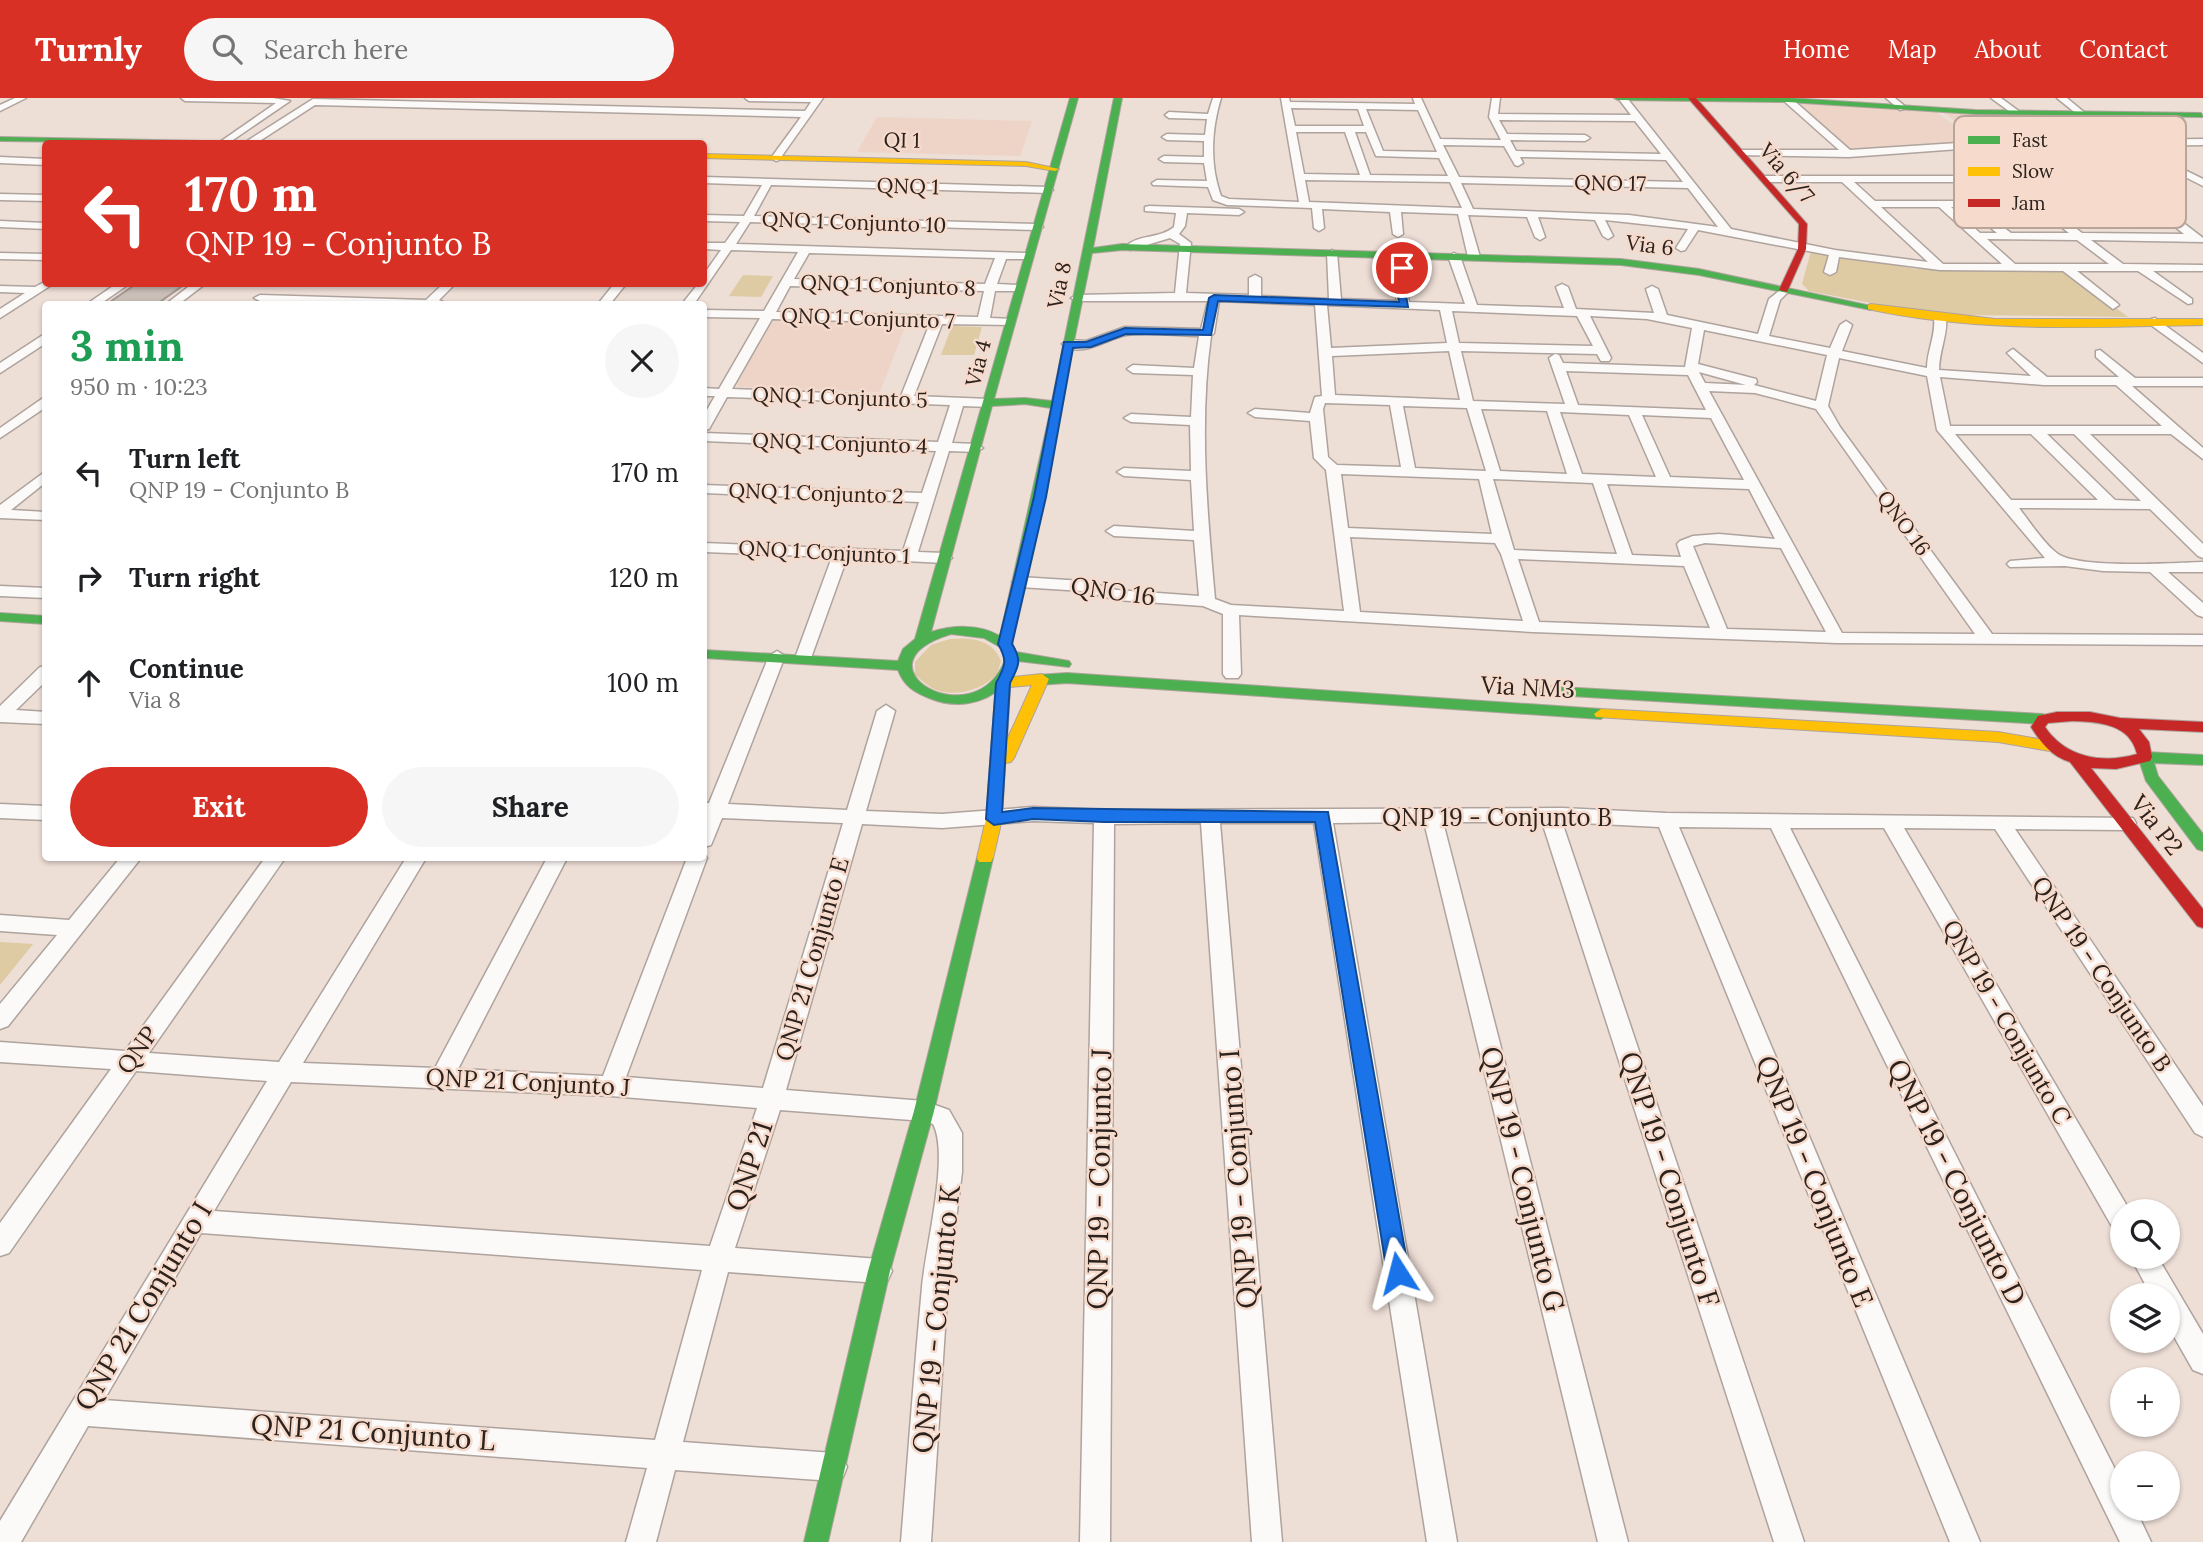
<!DOCTYPE html>
<meta charset="utf-8">
<style>
body{margin:0;font-family:Lora,serif;background:#f6f6f6;color:#202124;height:100vh;display:flex;flex-direction:column;font-size:26px;white-space:nowrap}
*{box-sizing:border-box;margin:0}
p{font-size:23px;color:#757577}
.icon{flex:none;width:38px;height:38px;fill:none;stroke:currentColor;stroke-width:2;stroke-linecap:round;stroke-linejoin:round}
.map{position:relative;flex:1;overflow:hidden}
.details{position:absolute;left:42px;top:203px;width:665px;height:560px;display:flex;flex-direction:column;background:#fff;border-radius:7px;box-shadow:0 2px 5px #0004}
.details>*{flex:none}
.guide{position:absolute;left:42px;top:42px;width:665px;height:147px;border-radius:7px;box-shadow:0 2px 5px #0004;background:#d93025;color:#fff;overflow:hidden}
.buttons{position:absolute;left:2110px;top:1101px;display:grid;gap:14px}
.buttons a{display:grid;place-items:center;width:70px;height:70px;border-radius:50%;background:#fff;box-shadow:0 2px 5px #0004;font-size:35px}
.pin{position:absolute;display:grid;place-items:center;width:60px;height:60px;color:#fff;margin:-30px;border:4px solid #fff;border-radius:50%;box-shadow:0 2px 7px #0007}
.me{position:absolute;width:77px;margin:-38px;rotate:351deg;stroke-linejoin:round;filter:drop-shadow(0 0 5px #0008)}
.turn{display:flex;align-items:center;gap:24px;height:147px;padding:0 28px;font-size:32px}
.turn .icon{width:91px;height:91px;stroke-width:2.5}
.turn b{display:block;font-size:49px;line-height:60px}
.round{display:grid;place-items:center;flex:none;width:74px;height:74px;border-radius:37px;background:#f6f6f6}
.summary{display:flex;align-items:center;justify-content:space-between;height:119px;padding:0 28px}
h1{font-size:42px;font-weight:700;line-height:52px;color:#1e9e55}
.cta{display:flex;gap:14px;margin-top:auto;padding:14px 28px}
.cta a{flex:1;height:80px;border-radius:42px;background:#d93025;color:#fff;font-size:28px;font-weight:700;line-height:80px;text-align:center}
.cta a+a{background:#f6f6f6;color:#202124}
ul{padding:0;list-style:none}
li{display:flex;align-items:center;gap:21px;height:105px;padding:0 28px}
li div{flex:1}
li b{display:block;font-size:26px}
li em{font-style:normal}
header{display:flex;align-items:center;gap:42px;box-sizing:border-box;height:98px;padding:0 35px;background:#d93025;color:#fff}
header strong{font-size:33px}
nav{display:flex;gap:38px;margin-inline-start:auto;font-size:24px}
.search{width:490px;height:63px;background:#f6f6f6;display:flex;align-items:center;gap:18px;box-sizing:border-box;padding:0 24px;border-radius:38px;color:#757577;font-size:26px}
.map>svg:first-child{display:block}
.built{fill:#eed4c7}
.green{fill:#decaa3}
.building{fill:#c9bfb7;stroke:#a39992;stroke-width:2}
.lines{fill:none;stroke-linecap:round;stroke-linejoin:round}
.street-casing{stroke:#aea39d;stroke-width:3}
.fast-casing{stroke:#aea39d;stroke-width:2}
.slow-casing{stroke:#aea39d;stroke-width:2}
.jam-casing{stroke:#aea39d;stroke-width:2}
.street{fill:#fcfaf9;fill-rule:evenodd}
.fast{fill:#4caf50;fill-rule:evenodd}
.slow{fill:#ffc107;fill-rule:evenodd}
.jam{fill:#c62828;fill-rule:evenodd}
.route{fill:#1a73e8;stroke:#114b97;stroke-width:2}
.labels{text-anchor:middle;dominant-baseline:central;stroke-width:5;stroke-linejoin:round;paint-order:stroke}
.far-street-label{font-size:21px;fill:#2c221d;stroke:#f6dbcd}
.street-label{font-size:24px;fill:#2c221d;stroke:#f6dbcd}
.near-street-label{font-size:28px;fill:#2c221d;stroke:#f6dbcd}
.key{fill:#f6dbcd;stroke:#b9a498;stroke-width:2}
.key-label{font-size:19px;fill:#2c221d}
</style>
<header>
<strong>Turnly</strong>
<div class="search"><svg class="icon" aria-label="search" viewBox="0 0 24 24"><circle cx="10" cy="10" r="6"/><path d="M15 15l6 6"/></svg>Search here</div>
<nav><a>Home</a><a>Map</a><a>About</a><a>Contact</a></nav>
</header>
<div class="map">
<svg width="2203" height="1444" viewBox="0 0 2203 1444">
<rect width="100%" height="100%" fill="#edded6"/>
<g class="built">
<path d="M1799,5L1936,14L1974,43L1853,53Z"/>
<path d="M1944,15L2059,16L2099,43L1979,41Z"/>
<path d="M877,19L1032,23L1020,58L857,54Z"/>
<path d="M779,222L907,224L880,294L739,289L735,284L770,225Z"/>
</g>
<g class="green">
<path d="M1811,153L1916,171L2067,173L2128,219L1967,217L1902,211L1809,193L1802,186Z"/>
<path d="M743,177L773,178L761,199L729,198Z"/>
<path d="M952,228L982,229L974,257H941Z"/>
<path d="M950,541C970,539 993,541 1001,563L997,576C983,592 954,600 934,591C927,588 921,581 915,577V564L931,547Z"/>
<path d="M0,844L33,846L0,887Z"/>
</g>
<path class="building" d="M136,186H185L157,206H107Z"/>
<g class="lines">
<g class="street-casing">
<g id="street">
<path d="M15,0H26L0,13V7Z"/>
<path d="M181,0H273L290,3L227,46H217L276,5L185,3Z"/>
<path d="M745,0H823L779,62L776,63L771,60L801,19L315,7L255,46L244,45L313,1L805,13L811,4L749,3Z"/>
<path d="M1213,0H1221C1211,33 1210,67 1221,98L1229,101L1299,104L1281,0H1289L1290,4L1415,6L1413,0H1421L1440,41L1501,42L1489,19L1492,0H1500L1498,16L1631,17L1618,0H1627L1731,131L1835,152L1928,164L1842,84H1765L1760,81L1765,78H2003L2027,71L2091,69L2088,66L2093,63L2151,100L2203,140V144L2091,142L2123,166L2203,167V173H2153L2192,201V205L2188,206L2138,173H2077L2117,205L2119,207L2113,211L2063,173L1940,172L1839,159L1836,174L1830,177L1824,174L1829,157L1698,132L1685,152L1681,153L1676,150L1688,131L1605,122L1613,138L1608,141L1603,138L1595,122L1538,119L1545,139L1540,142L1535,139L1527,119L1468,117L1480,159L1474,162L1468,159L1458,116L1401,114L1403,136L1398,139L1393,136L1390,114L1322,111L1324,130L1319,133L1314,130L1312,110L1227,107L1213,102L1208,89L1153,87L1152,85L1157,82L1207,83L1204,65L1164,64L1159,61L1164,58L1204,59V43L1167,42L1162,39L1167,36L1205,37L1207,21L1169,20L1165,17L1169,14L1208,16ZM1291,10L1358,11L1364,28H1295ZM1366,11L1418,12L1437,54L1383,53ZM1499,22L1635,23L1661,56L1516,53L1510,42L1585,43L1590,40L1585,37L1507,36ZM1296,34H1345L1360,77L1304,76ZM1355,34H1366L1376,58L1439,60L1448,78L1370,77ZM1443,47L1504,48L1515,67L1518,68L1523,65L1520,59L1666,62L1683,84L1459,79ZM2100,75L2122,90H2022L2011,82L2028,77ZM1305,82L1450,84L1462,110L1309,104ZM1854,84H2002L2069,135H2011L1960,97L1955,100L1957,103H1875ZM1461,85L1688,90L1718,129L1629,117L1473,111ZM2030,96H2131L2156,114H2054ZM1881,109H1939L2002,166H1943ZM1951,109H1965L1997,135H1980ZM2062,120H2164L2184,136L2082,135ZM1987,141L2077,142L2109,166H2015Z"/>
<path d="M1785,0H1791L1850,52L1973,44L2203,41V47L2136,48L2203,81V88L2124,48L1973,50L1849,59L1739,57L1737,55L1742,52H1839L1785,4Z"/>
<path d="M1886,0H1895L1907,10L1900,12Z"/>
<path d="M1991,0H2001L2020,14L2013,16Z"/>
<path d="M2057,0H2067L2085,15L2078,17Z"/>
<path d="M0,59L46,61V67L0,65Z"/>
<path d="M704,79L1048,89L1053,92L1048,95L771,87L754,118L1038,126L1043,129L1038,132L750,124L736,146L1027,155L1033,158L1027,161H1006L997,186L1018,187L1024,190L1018,193H995L990,220L1014,221V227L942,226L914,298L989,301L996,305L989,309L963,308L952,345L976,346L983,350L976,354L949,353L918,454L944,455L952,460L944,465L847,460L811,560L803,565L795,560L832,459L704,454V445L903,453L919,404L704,395V387L922,395L936,353L704,343V335L938,344L950,307L727,299L709,331L704,332V317L715,298H704V290L719,291L760,220L704,219V212L764,213L798,154L731,152L694,206H682L698,186H704V176L721,152L704,151V145H725L740,124L704,123V117L744,118L762,87L704,85ZM809,155L995,160L985,186L794,181ZM790,188L984,193L978,219L776,214ZM772,221L930,225L901,298L732,291Z"/>
<path d="M0,96L46,97V103L0,102Z"/>
<path d="M1149,108L1239,111L1244,114L1239,117L1187,115L1185,128L1179,136L1191,145L1186,195L1249,197V180L1255,177L1261,180V198L1329,201L1327,155L1332,152L1337,155L1341,201L1397,203L1391,173L1416,162L1424,155L1430,158L1424,166L1403,175L1409,204L1465,206L1448,158L1454,155L1460,158L1477,207L1564,210L1556,189L1562,186L1568,189L1576,211L1654,215L1646,191L1652,188L1658,191L1667,217L1758,236L1769,201L1784,189L1790,192L1780,202L1769,238L1830,250L1840,227L1846,223L1852,227L1842,253L1927,270C1927,253 1936,237 1934,220L1940,216L1946,220C1948,236 1939,253 1939,272L2031,278L2007,255L2013,251L2047,279H2119L2096,259V253L2100,252L2135,280H2203V288H2132L2203,350V361L2171,336H2090L2203,446V460L2198,458L2150,411L2019,410C2029,423 2045,447 2058,456C2081,471 2173,465 2203,464V474H2168L2203,505V519L2197,517L2150,474L2103,473L2065,468L2010,469L2007,466L2010,463L2045,460L1937,332L1927,278L1839,260L1828,308L1840,329L1992,536L2203,537V547L1837,545L1533,534L1239,517L1241,576L1238,580H1226L1223,576V516L1203,508L1117,502L1083,493L1020,489L1012,484L1020,479L1083,483L1117,492L1199,498L1194,442L1114,438L1106,433L1114,428L1194,433L1191,382L1124,378L1117,374L1124,370L1191,373L1190,327L1131,324L1124,320L1131,316L1191,319L1193,277L1133,275L1127,271L1133,267L1194,270L1199,238C1176,238 1148,233 1126,237C1106,241 1081,261 1062,246L1068,242L1086,243L1125,229L1201,231L1208,203H1077L1071,200L1077,197L1175,195L1180,146L1170,140L1130,152L1125,149C1138,136 1160,141 1174,129L1176,115L1145,113V109ZM1219,203L1315,207L1322,298L1315,299L1310,315L1255,311L1248,315L1255,319L1310,323L1314,360L1326,372L1344,513L1231,507L1215,501C1207,413 1199,324 1211,238L1214,235ZM1327,207L1440,212L1447,245L1331,250ZM1452,213L1577,218L1593,248L1459,245ZM1590,218L1647,221L1692,230L1685,269L1563,265L1559,257L1555,256L1549,260L1565,306L1473,303L1461,253L1597,256L1601,263H1609L1611,260ZM1704,232L1827,257L1816,303L1754,287L1757,284L1756,281L1698,266ZM1449,253L1460,302L1335,297L1332,258ZM1566,273L1688,277L1706,312L1578,307ZM1699,274L1746,287H1747L1705,285ZM1940,279L2044,287H2116L2162,328H1950ZM1709,293L1755,295L1816,311L1975,536L1842,535ZM1325,305L1390,307L1401,369L1337,367L1328,359L1323,311ZM1403,308L1467,310L1486,373L1415,370ZM1481,311L1547,313L1567,376L1500,373ZM1560,314L1629,317L1656,379L1582,376ZM1642,317L1711,320L1744,382L1670,379ZM1955,336H2031L2098,402H2011ZM2047,336H2074L2141,403L2115,402ZM1341,376L1479,381L1492,436L1348,430ZM1493,381L1593,385L1617,456L1514,452ZM1607,386L1749,391L1775,441L1719,436L1693,438L1680,443L1677,446L1681,459L1632,457ZM1350,439L1495,445L1501,456L1523,523L1360,514ZM1705,445L1781,450L1826,534L1727,531L1693,448ZM1518,461L1684,468L1710,530L1539,524Z"/>
<path d="M0,123L46,125V131L0,129Z"/>
<path d="M0,155L46,156V162L0,161Z"/>
<path d="M46,183V186H53L0,220V211L25,195L0,194V188L35,189Z"/>
<path d="M116,186H129L100,206H87Z"/>
<path d="M192,186H205L179,206H166Z"/>
<path d="M443,186H455L439,202L448,206L260,203L254,200L260,197L426,202Z"/>
<path d="M614,186H626L610,206H598Z"/>
<path d="M2155,220L2203,255V265L2151,227V221Z"/>
<path d="M46,235V245L0,275V265Z"/>
<path d="M46,298V309L0,340V330Z"/>
<path d="M46,373V384L11,412L46,414V422L0,420V407Z"/>
<path d="M0,488L46,490V500L0,498Z"/>
<path d="M777,553L785,558L728,706L847,712L877,613L886,607L895,613L866,713L942,716L1033,709L1104,712L1562,710L1666,715L2133,720L2136,725L2133,730L2126,732L2015,731L2203,1008V1039L2195,1035L1995,731L1904,730L2130,1113H2123V1136L2114,1132L1884,730H1790L2123,1387V1410H2135L2151,1444H2120L1771,730L1679,729L1980,1444H1950L1659,729L1562,724L1804,1444H1774L1542,724H1443L1628,1444H1598L1424,724L1333,725L1457,1444H1427L1314,725H1220L1282,1444H1252L1201,725L1114,726L1110,1444H1080L1094,725L1033,723L942,730L862,726L786,992L924,1003L949,1012L962,1035V1074L948,1185L931,1444H901C908,1359 914,1274 922,1189C925,1151 950,1057 933,1026L924,1023L780,1012L735,1150L879,1161L888,1164L892,1173L888,1182L879,1185L728,1174L683,1344L833,1355L843,1359L847,1369L843,1379L833,1383L675,1372L656,1444H626L647,1370L88,1328L21,1444H0V1423L267,983L136,973L9,1155L0,1158V1125L111,971L0,964V944L125,953L265,760H285L149,955L279,964L406,760H426L303,965L435,970L547,760H567L458,971L603,978L687,760H704V755L707,760L626,979L763,990L843,725L722,720L711,747L704,749V705H709L769,558ZM291,984L611,998L757,1010L710,1148L214,1113ZM201,1135L702,1172L655,1342L104,1302Z"/>
<path d="M46,568V583L16,612L46,614V626L0,624V608L40,569Z"/>
<path d="M0,706L46,708V722L0,720Z"/>
<path d="M120,760H141L8,928L0,931V906L57,837L0,833V817L69,822Z"/>
<path d="M2130,1158H2157L2203,1236V1276L2193,1272L2168,1228V1197H2151Z"/>
</g>
</g>
<g class="fast-casing">
<g id="fast">
<path d="M1070,0H1078L994,301L1025,300L1052,303L1114,0H1122L1093,150L1122,146L1621,161L1699,171L1876,209L1871,212L1699,177L1621,167L1122,152L1092,155L1012,545L1016,554L1069,563L1071,566L1069,569L1018,563C1005,601 965,615 929,600C914,594 904,588 898,572L704,560V552L898,563L903,551L915,541ZM1025,306L1051,310L1000,538C979,526 953,527 931,534L992,308ZM951,536L984,540L1000,549L1005,562C975,641 849,567 951,536Z"/>
<path d="M1614,0H1790L1975,12L2201,15L2203,19L1975,16L1788,4L1618,2Z"/>
<path d="M0,39L255,44L258,46L0,43Z"/>
<path d="M0,515L46,518V526L0,523Z"/>
<path d="M1067,575L1601,611L1608,616L1601,621L1067,585L1037,587L1030,582L1037,577Z"/>
<path d="M1542,588L2043,616L2050,621L2043,626L1537,596L1535,593Z"/>
<path d="M2145,654L2203,657V667L2154,665L2158,678L2203,736V753L2197,751L2146,683L2138,659Z"/>
<path d="M985,754L991,756L993,760L934,1013L890,1173L828,1444H804L868,1173L914,1013L977,760L979,756Z"/>
</g>
</g>
<g class="slow-casing">
<g id="slow">
<path d="M704,56L1026,64L1059,71L1055,73L1026,68L704,60Z"/>
<path d="M1871,206L1995,221H2203V227C2092,229 1977,235 1868,211V207Z"/>
<path d="M1042,576L1049,581L1014,660L1011,664L1005,665L1002,721L993,760L991,764H979L977,760L986,721L996,585L1003,580ZM1032,587L1007,642L1010,589Z"/>
<path d="M1601,611L1998,634L2050,643L2057,648L2050,653L1998,644L1596,619L1594,616Z"/>
</g>
</g>
<g class="jam-casing">
<g id="jam">
<path d="M1688,0H1696L1807,126L1806,151L1787,194L1779,192L1798,151L1799,126Z"/>
<path d="M2057,614H2090L2120,620L2203,624V634L2139,631L2149,644L2152,659L2150,663L2116,671L2091,670L2203,811V830L2197,828L2070,664C2051,658 2041,645 2031,629L2038,618ZM2073,623C2100,624 2130,626 2137,656C2103,666 2066,660 2045,629L2048,625Z"/>
</g>
</g>
<use href="#street" class="street"/>
<use href="#fast" class="fast"/>
<use href="#slow" class="slow"/>
<use href="#jam" class="jam"/>
</g>
<path class="route" d="M1399,168L1407,170L1402,174L1408,209L1218,203L1211,237L1126,236L1091,249L1073,250L1046,399L1012,546C1022,562 1019,568 1010,585L1002,714L1033,710L1328,714L1409,1175L1405,1182L1398,1185L1390,1182L1387,1175L1315,724H1104L1033,721L994,727L986,721L996,585C1005,569 1008,562 998,546L1034,399L1064,244H1086L1125,230L1203,232L1209,200L1214,197L1399,204L1393,173Z"/>
<g class="labels">
<g class="far-street-label">
<text transform="translate(902 42) rotate(1)">QI 1</text>
<text transform="translate(1787 75) rotate(49)">Via 6/7</text>
<text transform="translate(1610 85) rotate(1)">QNO 17</text>
<text transform="translate(908 88) rotate(2)">QNQ 1</text>
<text transform="translate(854 124) rotate(2)">QNQ 1 Conjunto 10</text>
<text transform="translate(1650 147) rotate(7)">Via 6</text>
<text transform="translate(888 187) rotate(2)">QNQ 1 Conjunto 8</text>
<text transform="translate(1059 187) rotate(-78)">Via 8</text>
<text transform="translate(868 220) rotate(2)">QNQ 1 Conjunto 7</text>
<text transform="translate(978 265) rotate(-76)">Via 4</text>
<text transform="translate(840 299) rotate(2)">QNQ 1 Conjunto 5</text>
<text transform="translate(840 345) rotate(2)">QNQ 1 Conjunto 4</text>
<text transform="translate(816 395) rotate(2)">QNQ 1 Conjunto 2</text>
<text transform="translate(1904 425) rotate(54)">QNO 16</text>
<text transform="translate(824 454) rotate(3)">QNQ 1 Conjunto 1</text>
</g>
<g class="street-label">
<text transform="translate(1113 493) rotate(8)">QNO 16</text>
<text transform="translate(1528 589) rotate(3)">Via NM3</text>
<text x="1497" y="719">QNP 19 - Conjunto B</text>
<text transform="translate(2157 727) rotate(52)">Via P2</text>
<text transform="translate(812 861) rotate(-74)">QNP 21 Conjunto E</text>
<text transform="translate(2102 876) rotate(56)">QNP 19 - Conjunto B</text>
<text transform="translate(2007 924) rotate(60)">QNP 19 - Conjunto C</text>
<text transform="translate(137 952) rotate(-55)">QNP</text>
<text transform="translate(528 984) rotate(3)">QNP 21 Conjunto J</text>
</g>
<g class="near-street-label">
<text transform="translate(749 1068) rotate(-72)">QNP 21</text>
<text transform="translate(1099 1081) rotate(-89)">QNP 19 - Conjunto J</text>
<text transform="translate(1238 1081) rotate(-94)">QNP 19 - Conjunto I</text>
<text transform="translate(1523 1081) rotate(76)">QNP 19 - Conjunto G</text>
<text transform="translate(1670 1081) rotate(72)">QNP 19 - Conjunto F</text>
<text transform="translate(1815 1083) rotate(68)">QNP 19 - Conjunto E</text>
<text transform="translate(1957 1084) rotate(63)">QNP 19 - Conjunto D</text>
<text transform="translate(143 1208) rotate(-59)">QNP 21 Conjunto I</text>
<text transform="translate(936 1221) rotate(-84)">QNP 19 - Conjunto K</text>
<text transform="translate(373 1334) rotate(4)">QNP 21 Conjunto L</text>
</g>
</g>
<rect x="1954" y="18" width="232" height="112" rx="10" class="key"/>
<rect x="1968" y="38" width="32" height="8" fill="#4caf50"/>
<rect x="1968" y="69" width="32" height="9" fill="#ffc107"/>
<rect x="1968" y="101" width="32" height="8" fill="#c62828"/>
<g class="key-label">
<text x="2012" y="49">Fast</text>
<text x="2012" y="80">Slow</text>
<text x="2012" y="112">Jam</text>
</g>
</svg>
<div class="buttons">
<a><svg class="icon" aria-label="search" viewBox="0 0 24 24"><circle cx="10" cy="10" r="6"/><path d="M15 15l6 6"/></svg></a>
<a><svg class="icon" aria-label="layers" viewBox="0 0 24 24"><path d="M12 4l9 5-9 5-9-5zM3 14l9 5 9-5"/></svg></a>
<a>+</a>
<a>−</a>
</div>
<div class="pin" style="left:1402px;top:170px;background:#d93025"><svg class="icon" aria-label="arrive" viewBox="0 0 24 24"><path d="M6 21V4h12l-3 4 3 4H6"/></svg></div>
<svg class="me" style="left:1398px;top:1175px" viewBox="-20 -20 40 40"><path d="M0-17L14 15 0 8-14 15z" fill="#1a73e8" stroke="#fff" stroke-width="4"/></svg>
<div class="guide">
<div class="turn"><svg class="icon" aria-label="left" viewBox="0 0 24 24"><path d="M17 20v-9H6M10 6l-5 5 5 5"/></svg><div><b>170 m</b>QNP 19 - Conjunto B</div></div>
</div>
<section class="details">
<div class="summary"><div><h1>3 min</h1><p>950 m · 10:23</p></div><a class="round"><svg class="icon" aria-label="close" viewBox="0 0 24 24"><path d="M6 6l12 12M18 6L6 18"/></svg></a></div>
<ul>
<li><svg class="icon" aria-label="left" viewBox="0 0 24 24"><path d="M17 20v-9H6M10 6l-5 5 5 5"/></svg><div><b>Turn left</b><p>QNP 19 - Conjunto B</p></div><em>170 m</em></li>
<li><svg class="icon" aria-label="right" viewBox="0 0 24 24"><path d="M7 20v-9h11M14 6l5 5-5 5"/></svg><div><b>Turn right</b></div><em>120 m</em></li>
<li><svg class="icon" aria-label="ahead" viewBox="0 0 24 24"><path d="M12 20V5M6 11l6-6 6 6"/></svg><div><b>Continue</b><p>Via 8</p></div><em>100 m</em></li>
</ul>
<div class="cta"><a>Exit</a><a>Share</a></div>
</section>
</div>
